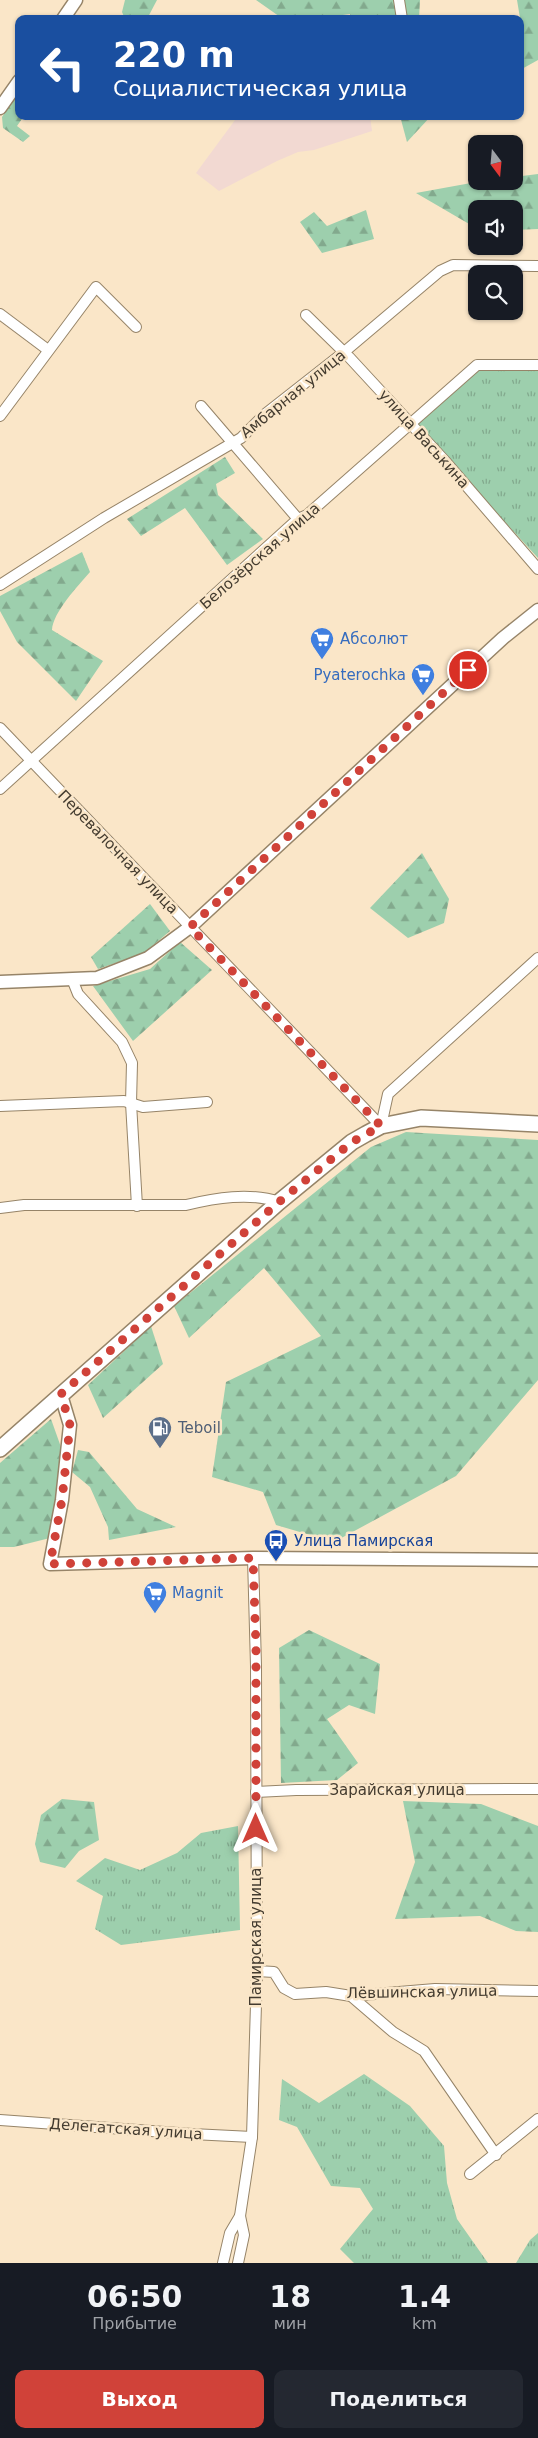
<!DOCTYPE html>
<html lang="ru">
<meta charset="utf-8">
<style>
body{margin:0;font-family:"DejaVu Sans",sans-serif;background:#242831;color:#f1f3f6;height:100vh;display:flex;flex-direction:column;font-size:19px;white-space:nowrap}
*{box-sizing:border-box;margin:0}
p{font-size:16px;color:#9ea1a6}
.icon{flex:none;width:28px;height:28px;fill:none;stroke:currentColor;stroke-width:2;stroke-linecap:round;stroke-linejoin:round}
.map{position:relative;height:2263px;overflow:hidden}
.side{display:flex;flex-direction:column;background:#171b24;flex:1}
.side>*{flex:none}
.guide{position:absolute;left:15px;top:15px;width:509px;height:105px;border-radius:10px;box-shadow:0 1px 4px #0004;background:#1a4fa0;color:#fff;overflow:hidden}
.needle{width:32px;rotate:164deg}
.controls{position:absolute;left:468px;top:135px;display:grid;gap:10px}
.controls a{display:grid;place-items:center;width:55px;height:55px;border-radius:10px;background:#171b24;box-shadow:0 1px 4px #0004;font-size:25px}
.pin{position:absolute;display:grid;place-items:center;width:42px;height:42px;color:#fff;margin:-21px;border:2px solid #fff;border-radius:50%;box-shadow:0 1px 5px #0007}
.me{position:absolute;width:55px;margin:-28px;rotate:0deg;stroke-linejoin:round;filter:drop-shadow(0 0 4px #0008)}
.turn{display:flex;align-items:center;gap:18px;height:105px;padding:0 15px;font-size:22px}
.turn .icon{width:65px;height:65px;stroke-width:2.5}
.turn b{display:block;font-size:35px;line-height:42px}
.eta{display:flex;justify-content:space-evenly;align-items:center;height:85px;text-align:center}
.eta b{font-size:30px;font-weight:800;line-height:35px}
.action{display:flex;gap:10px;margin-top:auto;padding:10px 15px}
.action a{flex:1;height:58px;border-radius:10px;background:#d04239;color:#fff;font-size:20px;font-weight:800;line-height:58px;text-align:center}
.action a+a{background:#242831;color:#f1f3f6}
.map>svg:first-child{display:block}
.education{fill:#f2d9d2}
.grass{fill:url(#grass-tufts)}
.forest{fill:url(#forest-firs)}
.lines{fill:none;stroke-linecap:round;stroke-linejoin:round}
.minor-casing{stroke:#968468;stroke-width:12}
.tertiary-casing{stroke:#968468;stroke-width:15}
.primary-casing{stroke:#968468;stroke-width:18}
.minor{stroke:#fff;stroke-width:10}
.tertiary{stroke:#fff;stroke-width:12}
.primary{stroke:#fff;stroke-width:15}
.route{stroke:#d04239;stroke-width:9;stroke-dasharray:0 16.2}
.labels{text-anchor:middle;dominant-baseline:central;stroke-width:5;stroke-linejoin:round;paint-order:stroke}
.street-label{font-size:15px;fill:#433b2f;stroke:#fae6c8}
.shop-label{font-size:15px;fill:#366cbe;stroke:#fae6c8;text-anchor:start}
.service-label{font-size:15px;fill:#4e5e75;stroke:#fae6c8;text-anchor:start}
.transit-label{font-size:15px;fill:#164399;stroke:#fae6c8;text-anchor:start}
</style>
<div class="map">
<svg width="538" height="2263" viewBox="0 0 538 2263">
<defs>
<pattern id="grass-tufts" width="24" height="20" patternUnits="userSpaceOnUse" patternTransform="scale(1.25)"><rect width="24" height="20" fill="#9dcfad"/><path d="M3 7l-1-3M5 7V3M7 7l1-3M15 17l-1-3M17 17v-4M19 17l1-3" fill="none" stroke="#82a98d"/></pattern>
<pattern id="forest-firs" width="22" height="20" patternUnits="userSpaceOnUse" patternTransform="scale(1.25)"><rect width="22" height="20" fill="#9dcfad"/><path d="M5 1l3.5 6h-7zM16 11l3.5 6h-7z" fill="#82a98d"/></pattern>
</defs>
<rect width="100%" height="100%" fill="#fae6c8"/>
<path class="education" d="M238,116H370L372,131L314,150L298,152L277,161L219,191L196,173Z"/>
<g class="grass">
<path d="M538,367V558L413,423L475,368Z"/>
<path d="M238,1826L240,1930L121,1945L95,1929L103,1896L76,1881L105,1858L140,1870L177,1853L201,1833Z"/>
<path d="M364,2074L410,2106L444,2146L447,2183L457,2219L488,2263H354L340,2249L373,2209L360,2188L331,2186L297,2127L279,2120L282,2079L319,2103Z"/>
<path d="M538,2233V2263H516L530,2240Z"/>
</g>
<g class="forest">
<path d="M125,0H157L147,19H125L122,12Z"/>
<path d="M256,0H420L419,19H351L350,14L314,19H283Z"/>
<path d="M517,0H538V60L520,70V43L524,42Z"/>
<path d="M19,92V116H24L17,126L30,136L23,142L3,128L2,117Z"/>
<path d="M400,116H431L407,142Z"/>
<path d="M538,174V229L514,230V209H476V228L416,193L482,181H514V177Z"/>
<path d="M366,210L374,239L322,253L300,222L314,212L327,226Z"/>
<path d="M225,457L235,473L216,484L218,495L263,539L227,565L185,508L141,536L127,519Z"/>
<path d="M82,552L90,572C78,586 53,612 52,630L103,661L76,701L17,642L0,611V596Z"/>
<path d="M422,853L449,899L444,923L408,938L370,908Z"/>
<path d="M150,904L170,931L144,953L98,969L91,957Z"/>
<path d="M180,942L212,970L133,1041L93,986L150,969Z"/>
<path d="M406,1132L538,1140V1380L456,1476L334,1542L276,1525L263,1492L212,1477L226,1382L321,1336L264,1268L189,1338L174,1306L371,1147Z"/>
<path d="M151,1326L163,1364L103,1418L88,1385Z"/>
<path d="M51,1419L62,1450L50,1538L14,1547H0V1463Z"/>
<path d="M78,1450L89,1452L137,1509L176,1527L109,1540L108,1527L90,1487L72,1472Z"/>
<path d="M309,1630L380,1664L375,1714L349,1705L327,1719L358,1763L337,1780L281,1783L279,1648Z"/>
<path d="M62,1799L94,1802L99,1840L79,1851L65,1868L40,1862L35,1844L41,1815Z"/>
<path d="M403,1801L481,1804L538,1826V1932L516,1931L480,1916L395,1919L415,1862Z"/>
</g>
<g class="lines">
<g class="minor-casing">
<g id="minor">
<path d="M399,0L402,19"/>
<path d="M0,314L48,350"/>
<path d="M306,315L349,357L445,461L538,569"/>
<path d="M201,406L298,519"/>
<path d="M0,416L96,287L136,327"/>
<path d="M0,585L104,518L241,438L264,415L343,353L440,271L453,265L538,266"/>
<path d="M0,728L381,1126"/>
<path d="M0,789L298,519L307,515L477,365H538"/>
<path d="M72,979L78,994L122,1042L132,1063L131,1103L137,1206"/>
<path d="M0,1106L124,1101L143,1107L207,1102"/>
<path d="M381,1126L388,1094L538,958"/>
<path d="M0,1208L24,1205H186C215,1198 250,1192 279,1202"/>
<path d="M256,1792L296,1790L538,1789"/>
<path d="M257,1971L274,1972L284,1988L295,1994L326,1992L351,1996L435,1989L538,1991"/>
<path d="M351,1996L393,2032L424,2051L496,2155"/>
<path d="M0,2120L192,2134L252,2137"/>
<path d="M470,2174L538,2119"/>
<path d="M223,2263L230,2233L240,2216L252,2137L257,1971L256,1666L253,1558"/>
<path d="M238,2263L244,2235L240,2216"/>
</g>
</g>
<g class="tertiary-casing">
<g id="tertiary">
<path d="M63,19L76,0"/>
<path d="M0,108L19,81"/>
<path d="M0,982L97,978L148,958L190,927L503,638L538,610"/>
<path d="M61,1395L70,1425L62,1500L50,1564L253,1558L538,1560"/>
</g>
</g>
<g class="primary-casing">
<path id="primary" d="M0,1449L279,1202L352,1142L366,1134L381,1126L421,1118L538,1124"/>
</g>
<use href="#minor" class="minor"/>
<use href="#tertiary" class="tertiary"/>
<use href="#primary" class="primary"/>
</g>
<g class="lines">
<path class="route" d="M256,1829V1647L253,1558L50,1564L62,1500L70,1425L61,1394L279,1202L352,1142L381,1126L190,927L468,670"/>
</g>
<defs>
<g id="supermarket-pin" transform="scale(1.25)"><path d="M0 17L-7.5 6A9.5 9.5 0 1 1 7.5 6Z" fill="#3f7fe0" stroke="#fae6c8"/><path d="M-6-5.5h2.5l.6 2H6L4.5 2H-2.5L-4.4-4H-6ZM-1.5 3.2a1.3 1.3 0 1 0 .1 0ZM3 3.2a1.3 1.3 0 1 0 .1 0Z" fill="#fff"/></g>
<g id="fuel-pin" transform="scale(1.25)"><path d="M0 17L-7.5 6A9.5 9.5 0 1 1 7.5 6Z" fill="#5c6f8a" stroke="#fae6c8"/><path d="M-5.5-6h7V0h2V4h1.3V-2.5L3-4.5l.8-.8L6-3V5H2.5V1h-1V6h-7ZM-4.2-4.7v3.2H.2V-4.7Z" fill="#fff"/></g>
<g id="bus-pin" transform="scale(1.25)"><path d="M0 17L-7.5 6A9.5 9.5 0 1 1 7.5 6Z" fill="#1a4fb4" stroke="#fae6c8"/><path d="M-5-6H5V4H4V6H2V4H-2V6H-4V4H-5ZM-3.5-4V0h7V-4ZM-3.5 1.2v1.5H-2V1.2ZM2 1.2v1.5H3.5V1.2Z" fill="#fff"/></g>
</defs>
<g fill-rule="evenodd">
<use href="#supermarket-pin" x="322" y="639"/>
<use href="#supermarket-pin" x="423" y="675"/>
<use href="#fuel-pin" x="160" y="1428"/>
<use href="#bus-pin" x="276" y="1541"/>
<use href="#supermarket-pin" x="155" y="1593"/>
</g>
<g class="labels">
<g class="street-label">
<text transform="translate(293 394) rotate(-39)">Амбарная улица</text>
<text transform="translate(424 439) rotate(48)">улица Васькина</text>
<text transform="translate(260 556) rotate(-41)">Белозёрская улица</text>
<text transform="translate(118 852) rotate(46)">Перевалочная улица</text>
<text x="397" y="1790">Зарайская улица</text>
<text transform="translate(256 1937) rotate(-90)">Памирская улица</text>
<text transform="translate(422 1992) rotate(-1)">Лёвшинская улица</text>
<text transform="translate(126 2129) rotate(4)">Делегатская улица</text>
</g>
<g class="shop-label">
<text x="340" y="639">Абсолют</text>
<text x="406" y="675" text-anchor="end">Pyaterochka</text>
<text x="172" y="1593">Magnit</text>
</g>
<g class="service-label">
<text x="178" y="1428">Teboil</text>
</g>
<g class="transit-label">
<text x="294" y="1541">Улица Памирская</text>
</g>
</g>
</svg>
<div class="controls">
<a><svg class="needle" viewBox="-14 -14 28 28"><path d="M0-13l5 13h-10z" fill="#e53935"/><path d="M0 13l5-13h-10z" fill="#9ea1a6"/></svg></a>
<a><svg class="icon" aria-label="sound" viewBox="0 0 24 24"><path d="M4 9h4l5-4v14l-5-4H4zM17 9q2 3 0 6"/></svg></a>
<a><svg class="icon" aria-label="search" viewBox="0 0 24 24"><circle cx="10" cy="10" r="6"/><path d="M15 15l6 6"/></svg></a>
</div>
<div class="pin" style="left:468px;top:670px;background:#d93025"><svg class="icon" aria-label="arrive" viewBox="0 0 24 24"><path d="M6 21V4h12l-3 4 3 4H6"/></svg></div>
<svg class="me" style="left:256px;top:1829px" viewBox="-20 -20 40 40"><path d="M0-17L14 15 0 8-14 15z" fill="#d04239" stroke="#fff" stroke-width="4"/></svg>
<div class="guide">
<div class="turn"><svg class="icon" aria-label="left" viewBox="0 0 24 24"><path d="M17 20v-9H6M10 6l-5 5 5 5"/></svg><div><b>220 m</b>Социалистическая улица</div></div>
</div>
</div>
<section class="side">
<div class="eta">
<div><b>06:50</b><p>Прибытие</p></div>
<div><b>18</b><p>мин</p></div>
<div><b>1.4</b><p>km</p></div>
</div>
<div class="action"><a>Выход</a><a>Поделиться</a></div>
</section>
